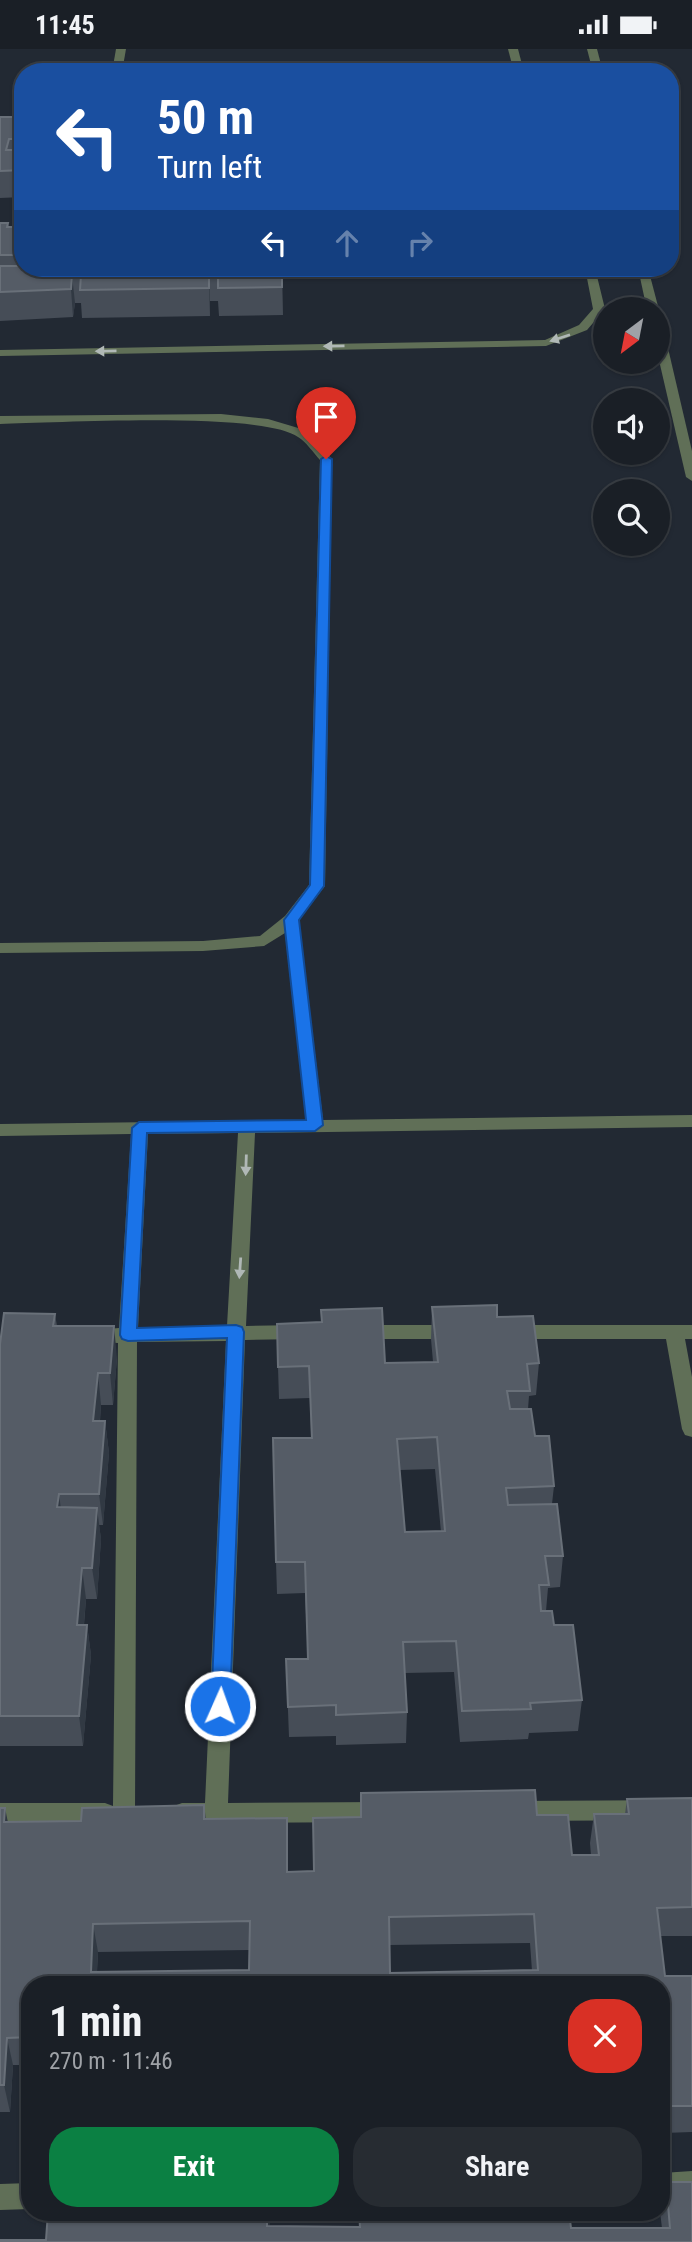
<!DOCTYPE html>
<meta charset="utf-8">
<style>
body{margin:0;font-family:"Roboto Condensed",sans-serif;background:#272c32;color:#f1f3f6;height:100vh;display:flex;flex-direction:column;font-size:26px;white-space:nowrap}
*{box-sizing:border-box;margin:0}
p{font-size:23px;color:#9fa2a7}
.icon{flex:none;width:38px;height:38px;fill:none;stroke:currentColor;stroke-width:2;stroke-linecap:round;stroke-linejoin:round}
.map{position:relative;flex:1;overflow:hidden}
.panel{position:absolute;left:21px;top:1927px;width:649px;height:245px;display:flex;flex-direction:column;background:#1a1f26;border-radius:28px;box-shadow:0 2px 5px #0004,0 0 0 2px #383d43}
.panel>*{flex:none}
.hud{position:absolute;left:14px;top:14px;width:665px;height:214px;border-radius:28px;box-shadow:0 2px 5px #0004,0 0 0 2px #383d43;background:#1a4fa0;color:#fff;overflow:hidden}
.needle{width:46px;rotate:212deg}
.buttons{position:absolute;left:593px;top:248px;display:grid;gap:14px}
.buttons a{display:grid;place-items:center;width:77px;height:77px;border-radius:50%;background:#1a1f26;box-shadow:0 2px 5px #0004,0 0 0 2px #383d43;font-size:35px}
.pin{position:absolute;display:grid;place-items:center;width:60px;height:60px;color:#fff;margin:-72px -30px;border-radius:50% 50% 50% 0;rotate:-45deg;box-shadow:0 0 7px #0007}
.pin .icon{rotate:45deg}
.me{position:absolute;width:77px;margin:-38px;rotate:2deg;stroke-linejoin:round;filter:drop-shadow(0 0 5px #0008)}
.turn{display:flex;align-items:center;gap:24px;height:147px;padding:0 28px;font-size:32px}
.turn .icon{width:91px;height:91px;stroke-width:2.5}
.turn b{display:block;font-size:49px;line-height:60px}
.lanes{display:flex;align-items:center;height:66px;padding:0 28px;background:#0003;justify-content:center;gap:35px;direction:ltr}
.lanes .off{opacity:.35}
.round{display:grid;place-items:center;flex:none;width:74px;height:74px;border-radius:28px;background:#272c32}
.headline{display:flex;align-items:center;justify-content:space-between;height:119px;padding:0 28px}
h1{font-size:42px;font-weight:700;line-height:52px}
.action{display:flex;gap:14px;margin-top:auto;padding:14px 28px}
.action a{flex:1;height:80px;border-radius:28px;background:#0b8043;color:#fff;font-size:28px;font-weight:700;line-height:80px;text-align:center}
.action a+a{background:#272c32;color:#f1f3f6}
.status{display:flex;justify-content:space-between;align-items:center;height:49px;padding:0 35px;background:#1a1f26;direction:ltr}
.status svg{height:19px;fill:currentColor}
.map>svg:first-child{display:block}
.lines{fill:none;stroke-linecap:round;stroke-linejoin:round}
.minor{fill:#606f57;fill-rule:evenodd}
.wall{fill:#464d57;fill-rule:evenodd}
.shaded-wall{fill:#313943}
.building{fill:#555c66;stroke:#697079;stroke-width:2;fill-rule:evenodd}
.oneway{fill:#b0b8b6}
.route{fill:#1a73e8;stroke:#114b97;stroke-width:2}
</style>
<div class="status"><b>11:45</b><svg viewBox="0 0 49 12"><path d="M0 12V9h3v3zM5 12V6h3v6zM10 12V3h3v9zM15 12V0h3v12zM26 1h20v11H26zM47 4h2v5h-2z"/></svg></div>
<div class="map">
<svg width="692" height="2193" viewBox="0 0 692 2193">
<rect width="100%" height="100%" fill="#222933"/>
<g class="lines">
<g class="minor">
<path d="M116,0H126L122,23H112Z"/>
<path d="M508,0H518L524,23H514Z"/>
<path d="M587,0H597L603,23H593Z"/>
<path d="M585,219H595L605,260L587,281L546,297L0,307V301L545,291L579,276L593,260Z"/>
<path d="M638,219H648L659,261L658,262L647,261Z"/>
<path d="M658,279L664,282L692,402V432L686,428L658,307Z"/>
<path d="M221,365L268,370L305,381L332,410L325,837L299,871L323,1071L692,1066V1078L255,1084L246,1277L301,1276L308,1278L310,1283L308,1288L301,1290L245,1291L228,1754L385,1753L393,1756L396,1763L393,1770L385,1773L182,1774L174,1771L171,1764L174,1757L182,1754H205L226,1292L137,1293L135,1764L132,1771L124,1774L114,1768L105,1774H0V1754H105L113,1757L118,1294L84,1292L82,1287L84,1282L119,1279L131,1085L0,1087V1075L306,1071L285,884L264,897L203,902L0,904V894L203,892L260,887L285,867L309,836L320,411C313,403 306,393 298,388C262,362 54,374 0,375V367ZM238,1084L227,1277L138,1279L148,1085Z"/>
<path d="M360,1276H455L462,1278L464,1283L462,1288L455,1290H360L353,1288L351,1283L353,1278Z"/>
<path d="M511,1276H692V1290H685L692,1328V1388L685,1386L682,1380L666,1290H511L504,1288L502,1283L504,1278Z"/>
<path d="M692,1751V1771L514,1772L506,1769L503,1762L506,1755L514,1752Z"/>
<path d="M692,2122V2148H662V2124Z"/>
<path d="M30,2134V2160L0,2161V2135Z"/>
</g>
</g>
<g class="wall">
<path d="M0,68H23V148L0,149Z"/>
<path d="M0,174H8L9,178H23V219H282L283,266L219,267L218,252H210V267L82,269L81,254H75L73,268L0,272Z"/>
<path d="M432,1258L497,1268L539,1314L536,1346L529,1347L528,1360L535,1387L554,1437L552,1455L563,1507L560,1538L548,1539L546,1562L554,1576L582,1651L578,1682L529,1684L528,1690L460,1693L454,1623L405,1624L407,1663L406,1694L336,1696V1687L289,1688L286,1610H308L305,1544L277,1545L276,1513L311,1389L310,1349L279,1350L278,1318L433,1313L431,1290ZM435,1420L441,1483H405L400,1421Z"/>
<path d="M55,1265L57,1277L117,1309L113,1356H101L100,1372H105L109,1404L103,1476H99L101,1490L97,1550H86L84,1576H87L91,1606L83,1697H0V1295Z"/>
<path d="M692,1749V1887H660L665,1927H692V2083L664,2084L662,2074V1936H30V2016H13L10,2063H0V1759L8,1773L81,1772L204,1756L206,1770L288,1798V1823L314,1822L537,1766L572,1806H591L590,1794L594,1765H625L627,1750ZM530,1894L532,1922L390,1924V1896ZM249,1901V1921L97,1923L98,1903Z"/>
<path d="M666,2133L692,2193L46,2191L269,2177L359,2178V2163H569L571,2179H662L660,2163H662V2152Z"/>
</g>
<g class="shaded-wall">
<path d="M209,224L210,252V267L209,239Z"/>
<path d="M72,226L75,254L73,268L71,240Z"/>
<path d="M114,1277L117,1309L113,1356L110,1324Z"/>
<path d="M98,1324L101,1356L97,1404L93,1372Z"/>
<path d="M105,1372L109,1404L103,1476L99,1445Z"/>
<path d="M59,1445L63,1476L57,1458Z"/>
<path d="M97,1459L101,1490L97,1550L92,1519Z"/>
<path d="M82,1519L86,1550L81,1607L77,1576Z"/>
<path d="M87,1576L91,1606L83,1697L79,1667Z"/>
<path d="M5,1759L11,1788L4,1773Z"/>
<path d="M287,1769L288,1798V1852L287,1823Z"/>
<path d="M93,1875L98,1903L96,1936L91,1923Z"/>
<path d="M7,1989L13,2016L10,2063L4,2036Z"/>
<path d="M267,2163H269L270,2173L269,2193L267,2177Z"/>
</g>
<g class="building">
<path d="M0,68H23V90H9L6,101H23V121L0,122Z"/>
<path d="M0,174H8L7,178H23V206H0Z"/>
<path d="M0,217H23V219H282V238L218,239V224H209V239L80,241L81,226H72L71,240L0,243Z"/>
<path d="M497,1256V1268L533,1267L539,1314L527,1315L530,1342H507L510,1360H531L535,1387H549L554,1437L506,1439L508,1456L557,1455L563,1507H545L549,1536H539L541,1562H552L554,1576H573L582,1651L530,1654L531,1660L462,1662L456,1592L403,1593L407,1663L336,1666V1656L288,1658L286,1610H308L305,1513H276L273,1389H312L309,1317L278,1318L277,1275L322,1273L321,1261L382,1259L385,1314L438,1313L432,1258ZM437,1388L445,1482L405,1483L397,1390Z"/>
<path d="M4,1264L55,1265L53,1277H114L110,1324H98L93,1372H105L99,1445H59L57,1458L97,1459L92,1519H82L77,1576H87L79,1667H0V1295Z"/>
<path d="M535,1741L537,1766H568L572,1806H599L594,1765H629L627,1750L692,1749V1858L657,1859L665,1927H692V2057H670L668,2047H662V1936H30V1988L7,1989L4,2036H0V1759H5L4,1773L81,1772L82,1759L204,1756V1770L287,1769V1823L314,1822L313,1769L361,1768V1744ZM534,1865L538,1921L390,1924L389,1868ZM250,1872L249,1921L91,1923L93,1875Z"/>
<path d="M666,2133H692V2193H0V2191H46L48,2163H267V2177L360,2178L359,2163H569L571,2179H670Z"/>
</g>
<defs><path id="oneway-solid" d="M-6-.8H1V-3.2L6.5 0L1 3.2V.8H-6Z" transform="scale(1.75)"/></defs>
<g class="oneway">
<use href="#oneway-solid" transform="translate(560 289) rotate(162)"/>
<use href="#oneway-solid" transform="translate(334 297) rotate(179)"/>
<use href="#oneway-solid" transform="translate(106 302) rotate(179)"/>
<use href="#oneway-solid" transform="translate(246 1116) rotate(92)"/>
<use href="#oneway-solid" transform="translate(240 1219) rotate(94)"/>
</g>
<path class="route" d="M326,407L332,410L324,837L299,871L323,1076L315,1082L147,1084L137,1279L236,1276L242,1278L244,1283L230,1657L227,1663L220,1666L214,1663L211,1657L227,1289L128,1292L122,1290L120,1286L132,1079L139,1073L306,1071L284,871L310,836L321,410Z"/>
</svg>
<div class="buttons">
<a><svg class="needle" viewBox="-14 -14 28 28"><path d="M0-13l5 13h-10z" fill="#e53935"/><path d="M0 13l5-13h-10z" fill="#9fa2a7"/></svg></a>
<a><svg class="icon" aria-label="sound" viewBox="0 0 24 24"><path d="M4 9h4l5-4v14l-5-4H4zM17 9q2 3 0 6"/></svg></a>
<a><svg class="icon" aria-label="search" viewBox="0 0 24 24"><circle cx="10" cy="10" r="6"/><path d="M15 15l6 6"/></svg></a>
</div>
<div class="pin" style="left:326px;top:410px;background:#d93025"><svg class="icon" aria-label="arrive" viewBox="0 0 24 24"><path d="M6 21V4h12l-3 4 3 4H6"/></svg></div>
<svg class="me" style="left:220px;top:1657px" viewBox="-20 -20 40 40"><circle r="17" fill="#1a73e8" stroke="#fff" stroke-width="3"/><path d="M0-11L8 9 0 5-8 9z" fill="#fff"/></svg>
<div class="hud">
<div class="turn"><svg class="icon" aria-label="left" viewBox="0 0 24 24"><path d="M17 20v-9H6M10 6l-5 5 5 5"/></svg><div><b>50 m</b>Turn left</div></div>
<div class="lanes"><svg class="icon" aria-label="left" viewBox="0 0 24 24"><path d="M17 20v-9H6M10 6l-5 5 5 5"/></svg><svg class="icon off" aria-label="ahead" viewBox="0 0 24 24"><path d="M12 20V5M6 11l6-6 6 6"/></svg><svg class="icon off" aria-label="right" viewBox="0 0 24 24"><path d="M7 20v-9h11M14 6l5 5-5 5"/></svg></div>
</div>
<section class="panel">
<div class="headline"><div><h1>1 min</h1><p>270 m · 11:46</p></div><a class="round" style="background:#d93025;color:#fff"><svg class="icon" aria-label="close" viewBox="0 0 24 24"><path d="M6 6l12 12M18 6L6 18"/></svg></a></div>
<div class="action"><a>Exit</a><a>Share</a></div>
</section>
</div>
